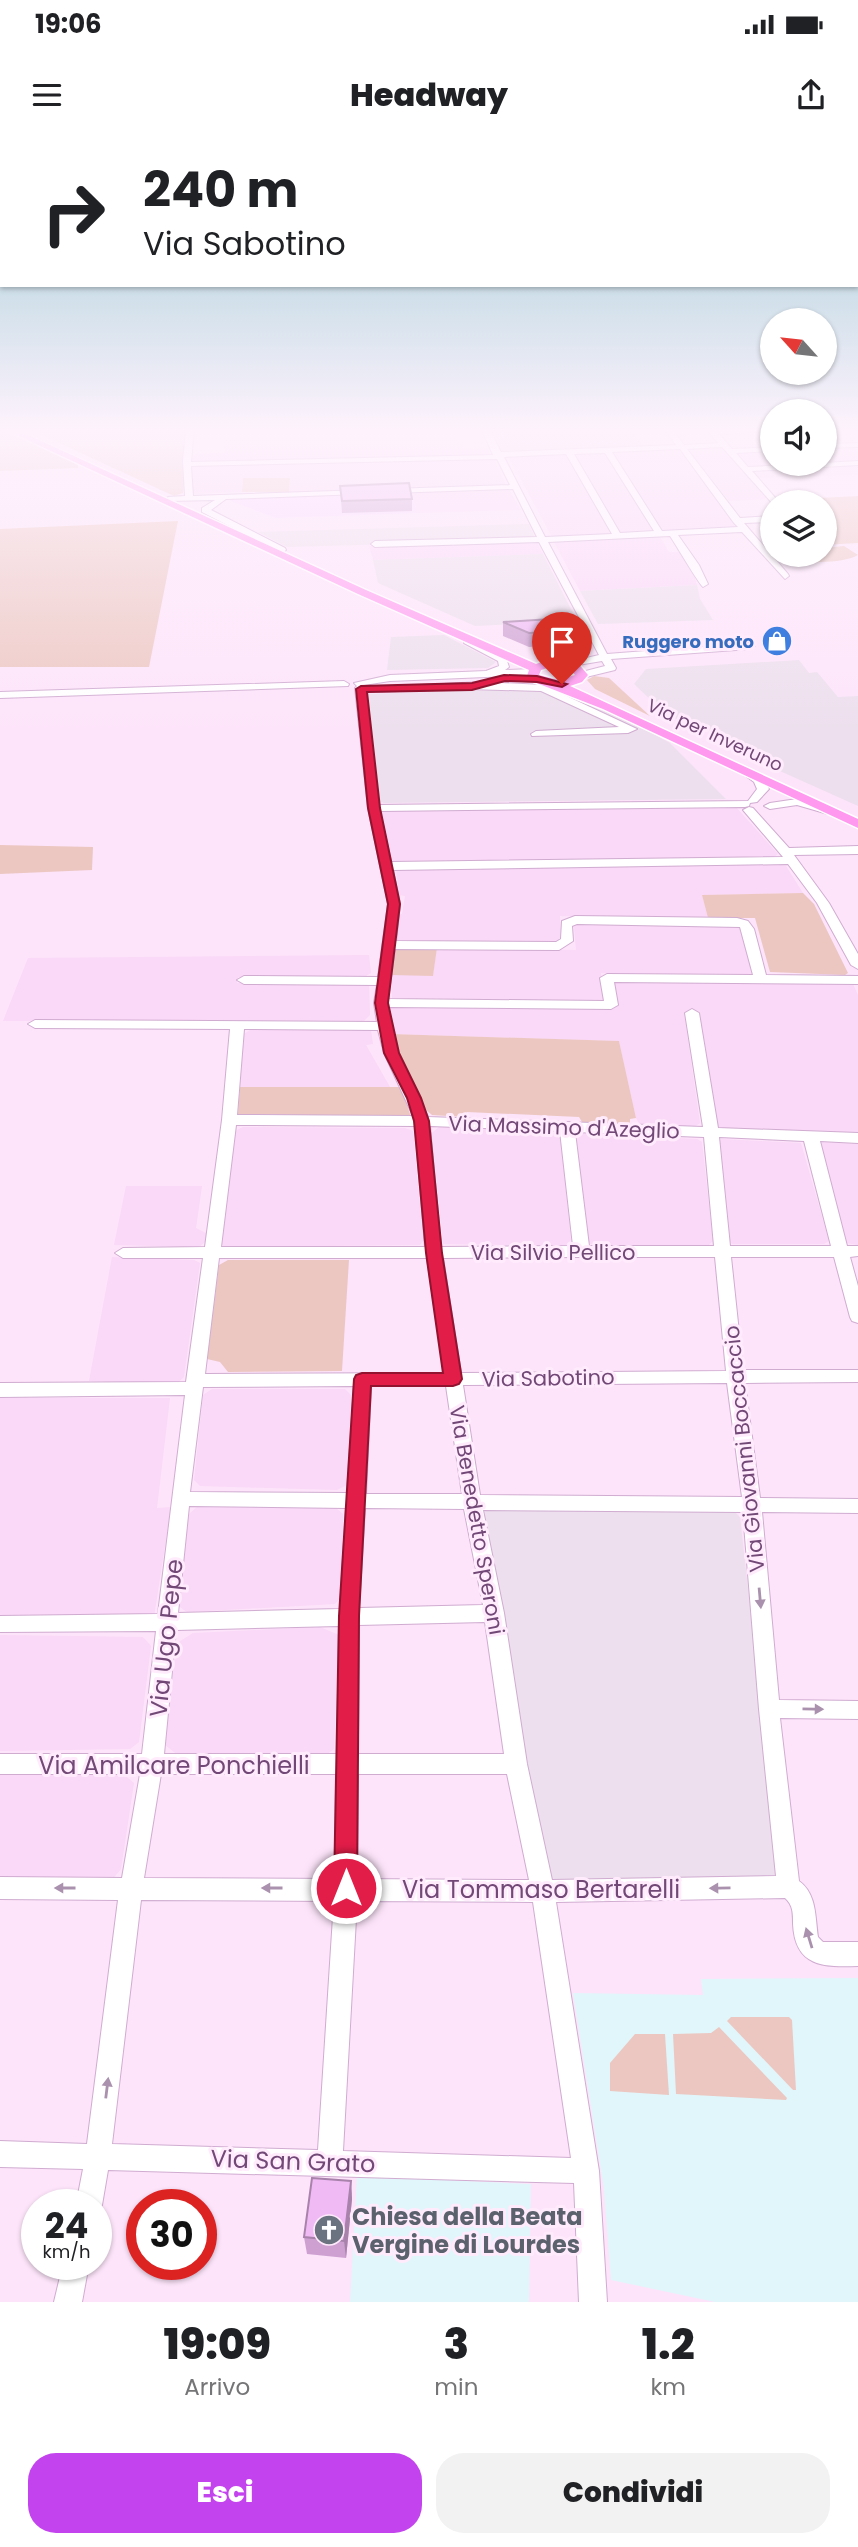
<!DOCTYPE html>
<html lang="it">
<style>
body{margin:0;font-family:Poppins,sans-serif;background:#f2f2f2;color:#202124;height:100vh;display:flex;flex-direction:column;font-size:26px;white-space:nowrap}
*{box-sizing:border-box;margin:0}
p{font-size:23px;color:#757577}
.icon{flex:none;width:38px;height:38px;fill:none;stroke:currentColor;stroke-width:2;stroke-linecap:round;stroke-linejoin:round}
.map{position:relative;height:2162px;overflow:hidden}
.panel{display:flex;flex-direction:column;background:#fff;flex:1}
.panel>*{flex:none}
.top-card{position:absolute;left:0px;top:0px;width:859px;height:147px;box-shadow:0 2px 5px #0004;background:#fff;color:#202124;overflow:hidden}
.needle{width:46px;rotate:297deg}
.fabs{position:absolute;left:760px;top:168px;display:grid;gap:14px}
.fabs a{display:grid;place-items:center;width:77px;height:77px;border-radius:50%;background:#fff;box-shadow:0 2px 5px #0004;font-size:35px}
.speed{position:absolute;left:21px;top:2049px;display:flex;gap:14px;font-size:35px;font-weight:700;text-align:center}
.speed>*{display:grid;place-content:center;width:91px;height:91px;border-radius:50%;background:#fff;box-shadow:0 2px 5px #0004;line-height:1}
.speed small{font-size:18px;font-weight:400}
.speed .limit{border:10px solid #d22;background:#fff;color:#111}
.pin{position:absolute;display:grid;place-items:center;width:60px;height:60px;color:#fff;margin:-72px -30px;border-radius:50% 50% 50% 0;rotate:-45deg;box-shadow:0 0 7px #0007}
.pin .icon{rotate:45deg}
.me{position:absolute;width:77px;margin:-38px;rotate:0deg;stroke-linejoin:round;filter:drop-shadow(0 0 5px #0008)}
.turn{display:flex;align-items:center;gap:24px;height:147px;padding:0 28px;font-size:32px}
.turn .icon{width:91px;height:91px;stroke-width:2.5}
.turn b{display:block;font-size:49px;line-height:60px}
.eta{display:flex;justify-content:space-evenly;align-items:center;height:119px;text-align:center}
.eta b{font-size:42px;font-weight:800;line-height:49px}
.button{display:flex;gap:14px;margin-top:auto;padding:14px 28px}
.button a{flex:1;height:80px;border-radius:28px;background:#c343ee;color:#fff;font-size:28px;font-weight:800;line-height:80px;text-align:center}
.button a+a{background:#f2f2f2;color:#202124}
.status{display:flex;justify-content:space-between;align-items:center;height:49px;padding:0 35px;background:#fff;direction:ltr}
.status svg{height:19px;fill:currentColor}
header{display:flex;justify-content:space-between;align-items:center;height:91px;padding:0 28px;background:#fff;font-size:32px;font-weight:800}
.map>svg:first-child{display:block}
.residential{fill:#fad8f7}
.commercial{fill:#f8d7fe}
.industrial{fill:#eddfed}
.education{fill:#e1f6fa}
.green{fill:#ecc7c1}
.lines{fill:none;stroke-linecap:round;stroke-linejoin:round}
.minor-casing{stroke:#d0acd1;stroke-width:2}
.major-casing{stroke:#fff;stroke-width:3}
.minor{fill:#fff;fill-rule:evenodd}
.major{fill:#ff99ef;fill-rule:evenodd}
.wall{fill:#cea0d2}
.shaded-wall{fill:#a882ab}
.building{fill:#f0baf4;stroke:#a882ab;stroke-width:2}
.oneway{fill:#aa91ad}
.route{fill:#e11d48;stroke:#92132f;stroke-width:2}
.labels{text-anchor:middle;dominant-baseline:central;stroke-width:6;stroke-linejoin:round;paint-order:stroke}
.far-shop-label{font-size:18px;font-weight:bold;fill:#366cbe;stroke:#ffebfc;text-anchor:end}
.far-street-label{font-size:18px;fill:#724877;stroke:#ffebfc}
.street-label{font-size:21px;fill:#724877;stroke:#ffebfc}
.near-street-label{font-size:24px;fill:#724877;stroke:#ffebfc}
.near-worship-label{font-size:24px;font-weight:bold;fill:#5b616d;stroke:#ffebfc;text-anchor:start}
</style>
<div class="status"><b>19:06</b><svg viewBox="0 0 49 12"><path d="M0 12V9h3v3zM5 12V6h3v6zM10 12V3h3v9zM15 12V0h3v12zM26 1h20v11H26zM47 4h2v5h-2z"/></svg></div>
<header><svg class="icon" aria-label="menu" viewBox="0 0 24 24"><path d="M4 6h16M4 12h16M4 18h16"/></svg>Headway<svg class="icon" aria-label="share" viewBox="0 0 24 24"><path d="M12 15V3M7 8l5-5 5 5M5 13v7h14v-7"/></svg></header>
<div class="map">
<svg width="858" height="2162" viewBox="0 0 858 2162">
<rect width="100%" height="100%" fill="#fde4fa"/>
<g class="residential">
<path d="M197,290H474L475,292L458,293L463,308L482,307L488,309L490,314L196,323L192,322L194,314L224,313L225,299H196Z"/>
<path d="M632,290H665L677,305L643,307Z"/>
<path d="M673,290H706L717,303L684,304Z"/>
<path d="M824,290H858V302L824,304Z"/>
<path d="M772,291V307H732L722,294Z"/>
<path d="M858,306V321L824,323V308Z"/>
<path d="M721,307L769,359L729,361L688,309Z"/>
<path d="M679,309L737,387L663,391L613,313Z"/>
<path d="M772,311V324H815L749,327L738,312Z"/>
<path d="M605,313L655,392L621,394L574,314Z"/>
<path d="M566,314L612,394L552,397L508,316Z"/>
<path d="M489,319L494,320L506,345L289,352L290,338L243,339L242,352L191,354L192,328L196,326Z"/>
<path d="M858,325V335L759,338L751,330Z"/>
<path d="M509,350L521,370L417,373L412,353Z"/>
<path d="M659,395L669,412H682L690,421L697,445L580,451L554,402Z"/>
<path d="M536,400L543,414L373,420L369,406Z"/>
<path d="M735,666L778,714L774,717L393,722L387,719L379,673L386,671Z"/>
<path d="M777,724L786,726L803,753L702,755L708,778L560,776L561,800L558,802L398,801L393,797L396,775L402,774L405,756L399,755L396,729Z"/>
<path d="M578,784L742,787L752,835L601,833L605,861L392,858L391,835H433L437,808L576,810L574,787Z"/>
<path d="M369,815L371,833L364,837H238L237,843H369L370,875L364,881H3L28,818Z"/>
<path d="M611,842L853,844L858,855V994L720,989L713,984L700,872H684L700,983L694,987L640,985L636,978L619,901L391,894L388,869L391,866L614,869Z"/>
<path d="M250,890H371L373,904L366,905L390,947H240L244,894Z"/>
<path d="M440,986L560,993L571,1100L565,1106L443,1104L432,993Z"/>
<path d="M243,987L405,988L413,991L423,1101L420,1105L225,1107L219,1103L235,991Z"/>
<path d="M580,993L697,999L702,1002L713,1101L708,1106L597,1107L589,1103L576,998Z"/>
<path d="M722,999L801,1003L829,1101L824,1104H732L728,1099L717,1001Z"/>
<path d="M822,1002L858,1004V1105L846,1103L820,1007Z"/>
<path d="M126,1046H202L196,1088L206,1093V1101L199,1107L114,1105Z"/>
<path d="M112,1117L194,1120L200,1123L184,1237L176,1244L89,1241Z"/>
<path d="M212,1249H345L351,1255L347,1345L337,1350L200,1346L194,1340L203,1255Z"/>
<path d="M0,1258H170L157,1368L171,1367L154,1477H0Z"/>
<path d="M198,1366L336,1368L343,1374L342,1456L335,1464L187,1472L177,1465L189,1374Z"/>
<path d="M320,1487L339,1495L334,1609L326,1615L179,1616L164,1604L177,1503L193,1493Z"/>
<path d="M0,1495L143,1497L151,1506L139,1602L130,1609L0,1611Z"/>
<path d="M0,1634H123L134,1643L121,1729L111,1741L0,1739Z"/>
</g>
<path class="commercial" d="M409,352L412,353L417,373L276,378L231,361L234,357Z"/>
<g class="industrial">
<path d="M493,290H632L643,307L503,313Z"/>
<path d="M529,384L536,400L287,407L258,392Z"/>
<path d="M543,414L577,481L475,486L378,443L373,420Z"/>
<path d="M697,445L700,459L713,480L598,484L580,451Z"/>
<path d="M444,495L496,522L488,528L387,530L391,497Z"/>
<path d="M799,520L809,533L817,532L838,557L858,556V666L740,613L737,605L729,604L720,589L695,591L658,567L634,544L646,529Z"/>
<path d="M555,548L630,581L670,603L726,659L384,663L378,661L366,554Z"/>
<path d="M490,1369L734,1371L740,1377L781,1740L555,1742L541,1732L483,1373Z"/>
</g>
<g class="education">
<path d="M858,1838V2162H715L611,2140L604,2049L573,1853L703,1855L701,1839Z"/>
<path d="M357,2036L531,2044L529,2162H350Z"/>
</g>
<g class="green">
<path d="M0,290L78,324V328L0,331Z"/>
<path d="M31,290H186L183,353L174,356Z"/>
<path d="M243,338H290L289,352H242Z"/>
<path d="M858,356V403L824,405V362L780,360Z"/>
<path d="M178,381L149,527H0V389Z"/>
<path d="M844,406L858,415C840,425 803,421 781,423L776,416L826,415L825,408Z"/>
<path d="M594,536L609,538L650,576L595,549L587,540Z"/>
<path d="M0,705L93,707L92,730L0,734Z"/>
<path d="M803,753L814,764L848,833L845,835L770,832L755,778H708L702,755Z"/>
<path d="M395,808H437L433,836L391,835Z"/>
<path d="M391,894L619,901L636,978L630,979V984L582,982L579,977L467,972L464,977L432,975L426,970Z"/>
<path d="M240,947H401L411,977L238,974Z"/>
<path d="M228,1120H349L342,1231L228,1232L220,1222L207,1219L219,1125Z"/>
<path d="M731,1877H789L792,1880L796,1950H793L727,1881Z"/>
<path d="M719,1887L787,1958L786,1960L676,1954L673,1894L711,1893Z"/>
<path d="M635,1894H665L669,1955L610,1951V1923Z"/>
</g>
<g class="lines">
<g class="minor-casing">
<g id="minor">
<path d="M186,290H194L191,322L493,315L482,290H490L501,312L676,305L665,290H673L684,305L718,303L707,290H764L760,292L719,294L732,309L772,307V311L736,313L748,327L858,321V325L752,331L778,361L772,363L722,307L687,309L740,378L772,376V382L744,383L788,434L789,436L785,439L742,392L678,395L699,425L708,444L703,447C699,444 676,405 670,396L548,402L607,514L750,503L755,506L750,509L611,519L616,528L615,530L582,538L577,535L578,533L605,526L602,521L566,527L561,524L599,515L539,402L375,407L371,404L375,401L537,397L513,349L390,353L386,351L390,349L510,345L497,319L191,326L193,356L364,350L361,354L226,359L211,370L285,408L286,410L282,413L202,372V368L215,360L168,361V357L185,356L183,321ZM680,309L734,383L738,387L662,391L612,312ZM605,313L654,391L620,393L574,314ZM566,314L612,394L545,397L504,317Z"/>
<path d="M858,303V307L824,308V304Z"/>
<path d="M467,498L506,518L509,527L505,530L532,529L537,532L532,535L390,541L364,545L382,547L481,542L543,545L637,589L628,593L532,596L531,594L536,591L619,587L541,551L468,549L366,552L379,665L748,661L757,649L754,642L738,630L744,627L762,638L769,649L757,662L750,663L749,666L745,667L380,671L391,722L783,717L743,670L749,667L753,668L789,708L858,706V714L794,715L829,763L858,814V829L851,825L817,763L788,724L393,730L400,764L396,801L556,802L561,799L562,781L575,776L737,778L748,781L754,789L766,835L858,836V844L614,842L618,865L611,869L388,867L398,913L428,977L703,987L685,873L692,869L699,873L718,988L858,993V1003L820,1001L847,1106H858V1116L850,1117L858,1146V1183L852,1181L850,1177L834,1117H731L743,1230H858V1242L745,1243L760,1358L858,1359V1373L762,1372L779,1560L858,1561V1579L780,1578L799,1741C817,1754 815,1777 818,1797L823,1802H858V1826C823,1827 795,1827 793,1784C793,1773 793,1765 785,1758L556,1762L599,2031L607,2162H579L574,2043L108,2030L102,2065L96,2075V2065H76L83,2029L0,2027V2001L87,2004L118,1760L0,1759V1737L122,1738L140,1634H0V1614H142L156,1491L0,1492V1476L158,1474L185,1255L0,1257V1243L186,1242L203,1118H123L115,1113L123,1108L205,1107L222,980L230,889L35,888L28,884L35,880L377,882L374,863L377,845L244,844L237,840L244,836L378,837L388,764L368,668L355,548L357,546L354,543L390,535L486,531L499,526L498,521L464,503V499ZM577,784L740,787L753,835L607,834L600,838L604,861L388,859L395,809L559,810L573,801L572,786ZM244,889L378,890L384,913L413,976L237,975ZM236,985L415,986L425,1107H221ZM430,986L560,991L573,1106L441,1107ZM575,992L704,997L714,1106H589ZM719,997L804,1001L831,1106H730ZM578,1117H715L726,1231L461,1233L443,1118ZM219,1118H427L444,1233L205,1234ZM727,1243L742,1357L480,1355L463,1245ZM354,1246L347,1353L190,1352L203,1247ZM371,1246H446L462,1354H366ZM189,1366L346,1368L340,1469L178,1473ZM365,1368L464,1369L483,1465L359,1468ZM483,1370L743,1372L759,1569L776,1736L552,1740L527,1624L504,1473ZM485,1482L504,1614H358L359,1485ZM339,1486L337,1614H164L176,1490ZM161,1634H336L335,1739L144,1738ZM358,1634H507L529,1740L357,1739ZM141,1760L334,1761L318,2010L112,2004ZM357,1761L533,1762L571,2018L343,2011Z"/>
<path d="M344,541L349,544L348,546L0,558V552Z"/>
<path d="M797,659L832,669L834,671L828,674L797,665L770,669L764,666L770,663Z"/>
<path d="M63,2124H89L82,2162H54Z"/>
</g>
</g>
<g class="major-casing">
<path id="major" d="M6,290H17L366,450L536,524L550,519L577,522L588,535L582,542L570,546L858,679V688L603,569L534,542L527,536L529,530L358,454ZM551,527L569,528L575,535L558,540L539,535L541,530Z"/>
</g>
<use href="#minor" class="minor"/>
<use href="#major" class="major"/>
</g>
<g class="wall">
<path d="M340,346L412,359V371L342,373Z"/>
<path d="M503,482L574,490L573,504L529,507L503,496Z"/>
<path d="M351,2041L352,2059L346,2118L307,2114L304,2097Z"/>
</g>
<path class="shaded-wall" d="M351,2041L352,2059L346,2118L344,2101Z"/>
<g class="building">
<path d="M409,343L412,359L342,361L340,346Z"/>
<path d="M567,478L574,490L529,493L503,482Z"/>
<path d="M312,2038L351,2041L344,2101L304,2097Z"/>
</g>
<defs><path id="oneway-solid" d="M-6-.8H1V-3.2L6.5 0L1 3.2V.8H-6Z" transform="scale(1.75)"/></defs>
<g class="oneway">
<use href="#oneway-solid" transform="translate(760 1458) rotate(85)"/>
<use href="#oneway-solid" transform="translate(813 1569) rotate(1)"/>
<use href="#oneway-solid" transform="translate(65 1748) rotate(-180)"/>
<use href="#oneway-solid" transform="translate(272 1748) rotate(180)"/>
<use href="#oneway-solid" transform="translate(720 1748) rotate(179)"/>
<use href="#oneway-solid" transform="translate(809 1798) rotate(-107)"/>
<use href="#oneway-solid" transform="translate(107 1948) rotate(-83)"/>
</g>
<linearGradient id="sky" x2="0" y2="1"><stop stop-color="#9bc9d4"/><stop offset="0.49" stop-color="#fef3fd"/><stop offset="1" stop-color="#fef3fd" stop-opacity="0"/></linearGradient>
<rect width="858" height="592" fill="url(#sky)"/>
<path class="route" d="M504,535L537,536L567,544L562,547L537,542L505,541L472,550L367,552L380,668L400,764L388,863L399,913L421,958L429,981L442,1113L462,1239L459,1244L453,1246H371L359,1476L357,1748L354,1756L346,1759L337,1756L334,1748L339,1476L354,1239L356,1235L362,1233H443L426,1113L414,981L407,958L384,913L375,863L388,764L368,668L356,549L361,546L472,543Z"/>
<defs>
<g id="shop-disc" transform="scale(1.575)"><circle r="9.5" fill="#3f7fe0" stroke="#ffebfc"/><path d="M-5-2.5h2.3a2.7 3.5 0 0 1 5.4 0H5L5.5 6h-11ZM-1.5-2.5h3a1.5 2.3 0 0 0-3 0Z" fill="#fff"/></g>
<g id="church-disc" transform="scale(1.575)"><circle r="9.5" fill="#6b7280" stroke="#ffebfc"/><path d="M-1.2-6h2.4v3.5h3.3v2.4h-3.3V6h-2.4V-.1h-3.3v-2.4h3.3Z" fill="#fff"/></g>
</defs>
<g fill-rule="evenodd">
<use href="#shop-disc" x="777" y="501"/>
<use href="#church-disc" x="329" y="2090"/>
</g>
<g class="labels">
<g class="far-shop-label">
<text x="754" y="501">Ruggero moto</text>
</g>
<g class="far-street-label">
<text transform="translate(715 595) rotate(25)">Via per Inveruno</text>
</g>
<g class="street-label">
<text transform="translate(564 987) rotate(2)">Via Massimo d'Azeglio</text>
<text x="553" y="1112">Via Silvio Pellico</text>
<text transform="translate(548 1238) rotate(-1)">Via Sabotino</text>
<text transform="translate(744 1309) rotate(-96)">Via Giovanni Boccaccio</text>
<text transform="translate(477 1380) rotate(80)">Via Benedetto Speroni</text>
</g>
<g class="near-street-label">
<text transform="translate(166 1498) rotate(-84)">Via Ugo Pepe</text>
<text x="174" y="1625">Via Amilcare Ponchielli</text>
<text x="541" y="1749">Via Tommaso Bertarelli</text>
<text transform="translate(293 2021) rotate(2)">Via San Grato</text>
</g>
<g class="near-worship-label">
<text x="352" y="2076">Chiesa della Beata<tspan x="352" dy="28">Vergine di Lourdes</tspan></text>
</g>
</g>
</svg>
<div class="fabs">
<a><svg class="needle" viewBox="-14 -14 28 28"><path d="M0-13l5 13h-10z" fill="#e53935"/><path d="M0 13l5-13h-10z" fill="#757577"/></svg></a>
<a><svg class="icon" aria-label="sound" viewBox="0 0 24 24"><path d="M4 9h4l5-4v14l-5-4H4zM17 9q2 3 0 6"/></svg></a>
<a><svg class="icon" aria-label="layers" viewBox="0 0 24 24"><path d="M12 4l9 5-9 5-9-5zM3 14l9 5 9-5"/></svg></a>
</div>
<div class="speed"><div>24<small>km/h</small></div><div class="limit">30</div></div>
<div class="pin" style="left:562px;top:544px;background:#d93025"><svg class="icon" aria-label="arrive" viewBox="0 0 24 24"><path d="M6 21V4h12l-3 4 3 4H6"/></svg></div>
<svg class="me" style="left:346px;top:1748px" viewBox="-20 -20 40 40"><circle r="17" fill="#e11d48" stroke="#fff" stroke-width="3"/><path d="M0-11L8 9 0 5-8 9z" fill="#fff"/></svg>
<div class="top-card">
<div class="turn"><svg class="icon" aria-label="right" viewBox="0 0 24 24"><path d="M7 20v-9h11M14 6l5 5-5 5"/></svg><div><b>240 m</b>Via Sabotino</div></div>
</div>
</div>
<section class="panel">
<div class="eta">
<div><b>19:09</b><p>Arrivo</p></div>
<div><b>3</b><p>min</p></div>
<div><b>1.2</b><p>km</p></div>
</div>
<div class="button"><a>Esci</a><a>Condividi</a></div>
</section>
